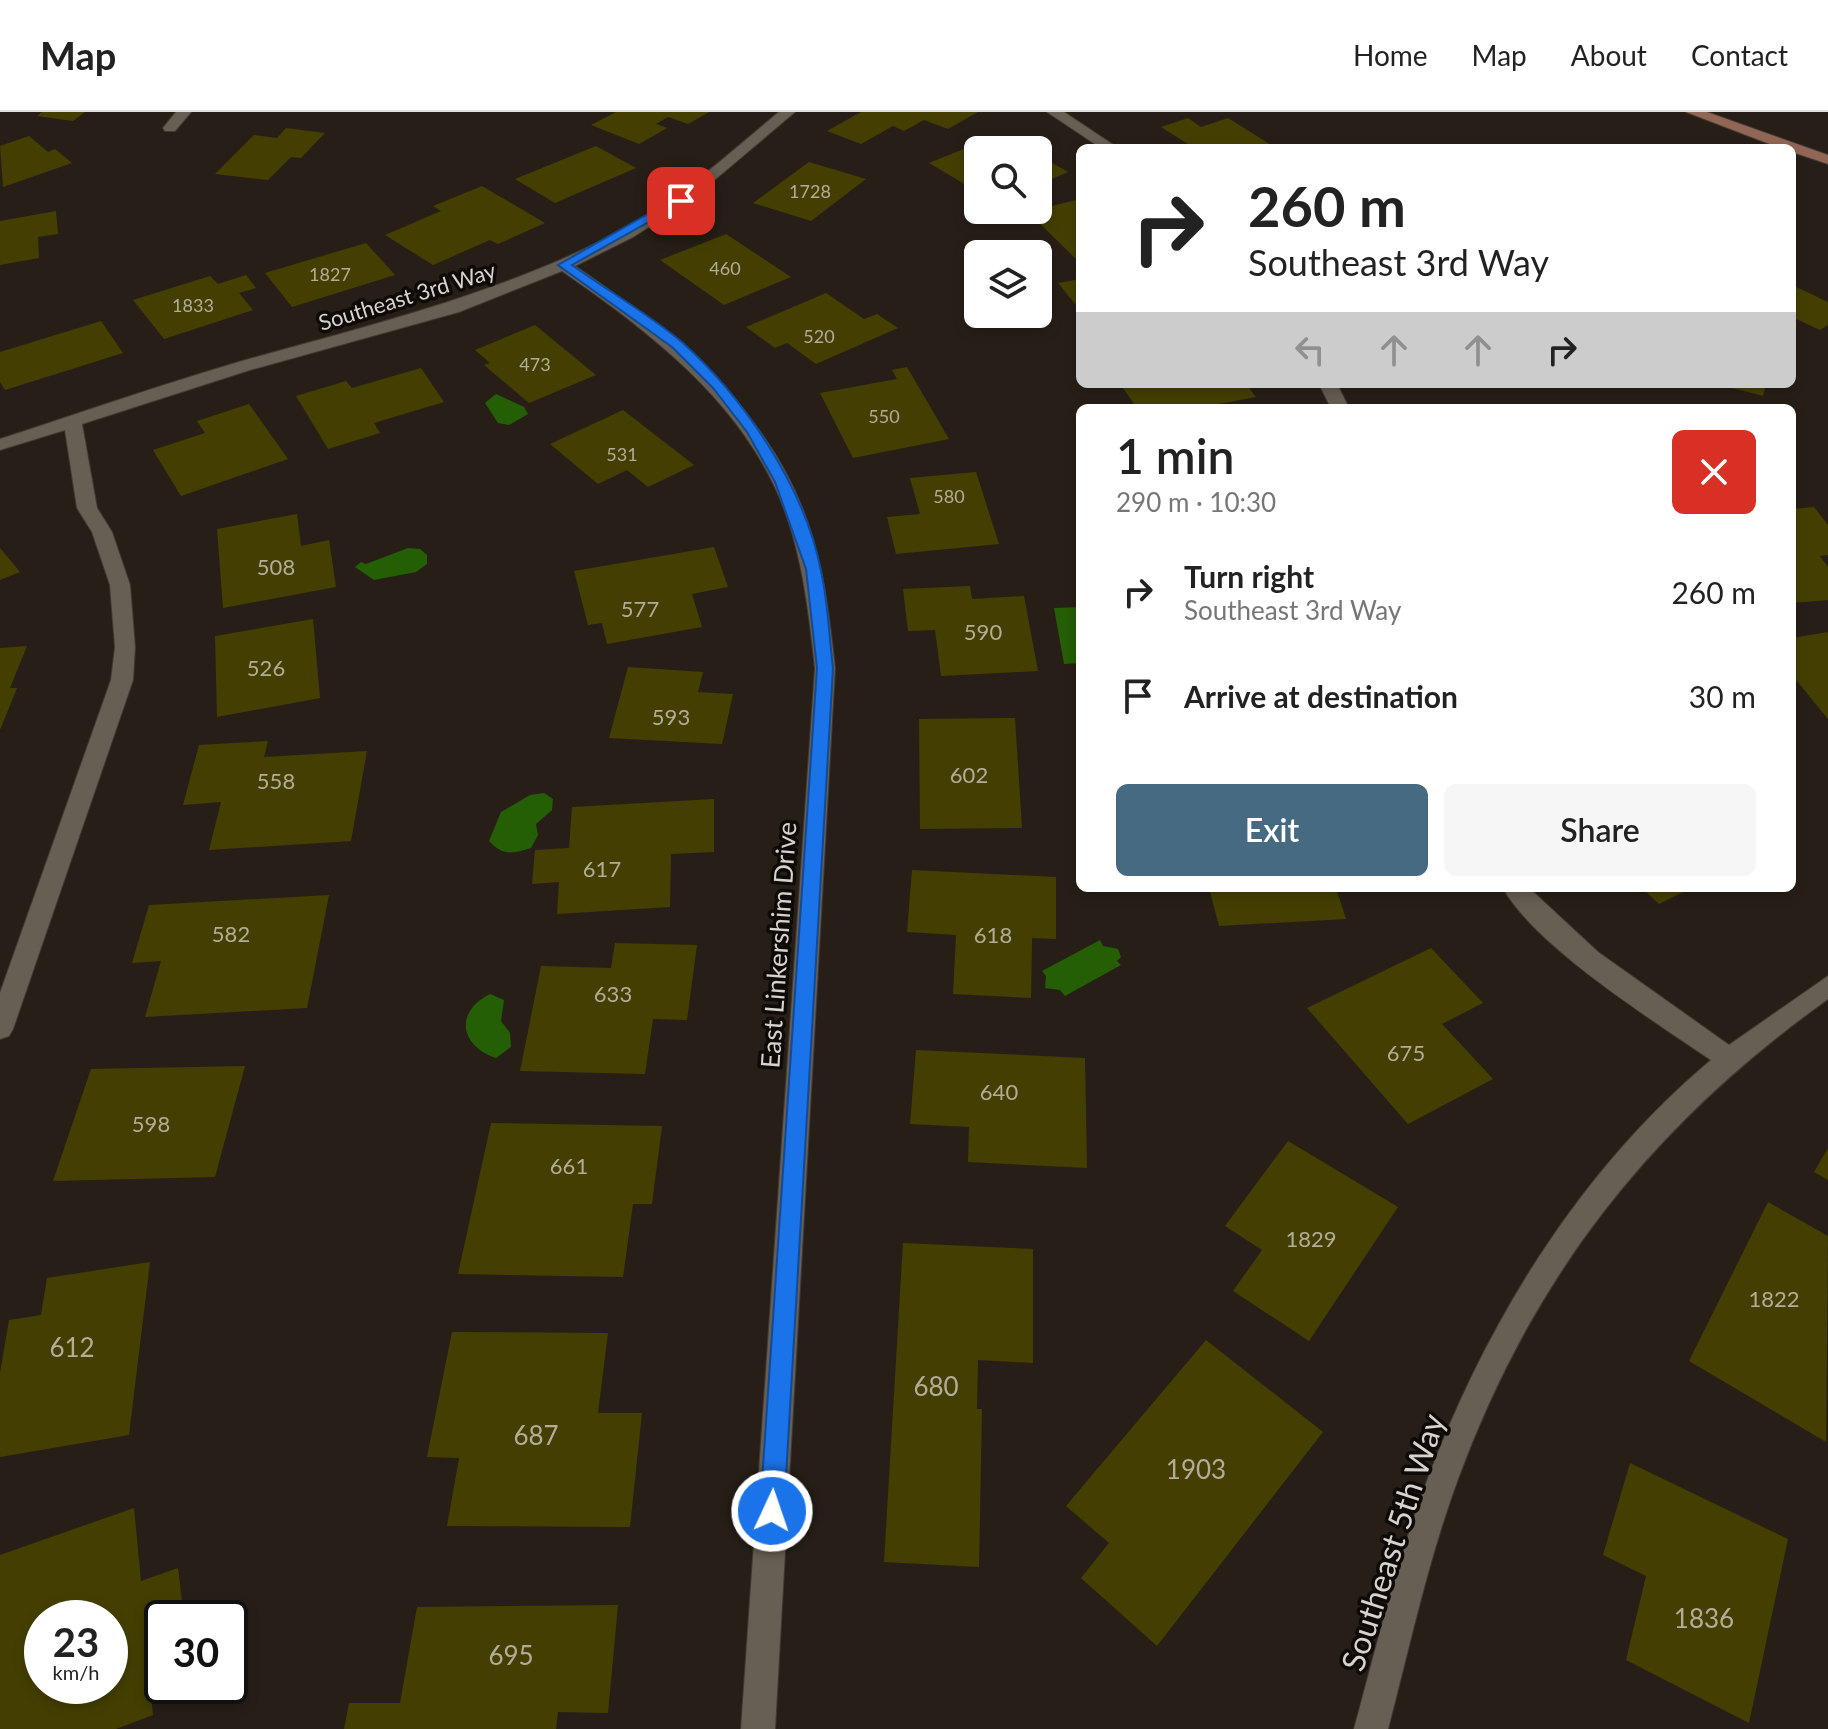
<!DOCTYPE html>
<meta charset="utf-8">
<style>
body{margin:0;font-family:Lato,sans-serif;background:#f6f6f6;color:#222;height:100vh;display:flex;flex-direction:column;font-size:30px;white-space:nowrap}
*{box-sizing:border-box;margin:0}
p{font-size:26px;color:#767676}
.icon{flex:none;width:44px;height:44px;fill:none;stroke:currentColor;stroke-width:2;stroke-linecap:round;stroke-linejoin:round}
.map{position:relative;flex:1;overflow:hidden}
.panel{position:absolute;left:1076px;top:292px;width:720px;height:488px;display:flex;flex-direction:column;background:#fff;border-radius:12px;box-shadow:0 4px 12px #0003}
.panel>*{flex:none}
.banner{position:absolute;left:1076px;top:32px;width:720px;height:244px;border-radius:12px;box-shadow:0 4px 12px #0003;background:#fff;color:#222;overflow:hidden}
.buttons{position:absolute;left:964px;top:24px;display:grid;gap:16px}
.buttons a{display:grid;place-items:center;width:88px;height:88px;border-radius:12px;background:#fff;box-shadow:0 4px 12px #0003;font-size:40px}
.speed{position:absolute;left:24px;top:1488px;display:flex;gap:16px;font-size:40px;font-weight:700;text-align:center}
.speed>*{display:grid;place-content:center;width:104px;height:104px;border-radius:50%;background:#fff;box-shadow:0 4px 12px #0003;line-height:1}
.speed small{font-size:20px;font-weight:400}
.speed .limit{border:4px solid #111;border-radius:12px;background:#fff;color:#111}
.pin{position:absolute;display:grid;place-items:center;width:68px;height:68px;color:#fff;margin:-34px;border-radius:16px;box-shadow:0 4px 12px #0006}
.me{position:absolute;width:88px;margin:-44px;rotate:3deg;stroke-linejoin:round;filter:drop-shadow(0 0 6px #0008)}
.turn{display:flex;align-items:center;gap:28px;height:168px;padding:0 40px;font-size:36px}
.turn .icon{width:104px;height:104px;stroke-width:2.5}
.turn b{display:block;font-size:56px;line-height:68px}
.lanes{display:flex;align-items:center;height:76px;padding:0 40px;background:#0003;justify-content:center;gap:40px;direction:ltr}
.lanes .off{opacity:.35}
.round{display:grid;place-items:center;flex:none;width:84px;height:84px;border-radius:12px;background:#f6f6f6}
.headline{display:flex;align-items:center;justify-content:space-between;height:136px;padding:0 40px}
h1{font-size:48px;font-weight:600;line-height:60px}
.button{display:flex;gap:16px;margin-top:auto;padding:16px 40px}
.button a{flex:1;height:92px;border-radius:12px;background:#466a81;color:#fff;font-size:32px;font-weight:600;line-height:92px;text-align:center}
.button a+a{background:#f6f6f6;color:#222}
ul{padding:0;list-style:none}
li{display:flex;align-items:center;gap:24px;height:104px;padding:0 40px}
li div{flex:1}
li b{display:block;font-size:30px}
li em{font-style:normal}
header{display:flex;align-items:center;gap:48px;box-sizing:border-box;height:112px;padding:0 40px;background:#fff;border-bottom:2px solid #e0e0e0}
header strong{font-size:38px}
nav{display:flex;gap:44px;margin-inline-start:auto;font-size:28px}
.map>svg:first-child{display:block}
.water{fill:#245e05}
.building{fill:#443f00;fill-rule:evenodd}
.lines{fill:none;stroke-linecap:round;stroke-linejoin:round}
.street-casing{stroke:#403933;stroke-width:2}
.secondary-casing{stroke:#403933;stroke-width:2}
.street{fill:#675e54;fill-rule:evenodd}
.secondary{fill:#916654;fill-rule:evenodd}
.route{fill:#1a73e8;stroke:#114b97;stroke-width:2}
.labels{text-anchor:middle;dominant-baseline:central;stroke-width:7;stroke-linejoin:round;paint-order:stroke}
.far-number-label{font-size:18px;fill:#b2ad99}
.far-street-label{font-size:22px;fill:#d7d2cc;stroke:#0d0a07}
.number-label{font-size:22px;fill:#b2ad99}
.street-label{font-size:26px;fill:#d7d2cc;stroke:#0d0a07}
.near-number-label{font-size:26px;fill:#b2ad99}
.near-street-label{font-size:32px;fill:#d7d2cc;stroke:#0d0a07}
</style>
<header>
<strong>Map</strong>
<nav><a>Home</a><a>Map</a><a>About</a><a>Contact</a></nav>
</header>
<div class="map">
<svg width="1828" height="1617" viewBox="0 0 1828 1617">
<rect width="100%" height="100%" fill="#271f17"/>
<g class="water">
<path d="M496,282L524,295L528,302L509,313L498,311L485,291Z"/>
<path d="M408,436L420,437L427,443V452L416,460L374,468L355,455L361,450L366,452Z"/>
<path d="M1080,495V551L1064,552L1054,496Z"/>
<path d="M544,681L553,687L552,698L536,712L538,723L531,736C512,742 503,744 489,729L501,700L530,683Z"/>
<path d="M1100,828L1103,834L1118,837L1121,845L1117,849L1121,853L1065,884L1060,878L1045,876L1046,864L1042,859Z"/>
<path d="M490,882L504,888L501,909L510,921L511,935L496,946C460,934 454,900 490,882Z"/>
</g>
<g class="building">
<path d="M42,0H85L73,9L37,4Z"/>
<path d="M616,0H709L688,12L668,5L656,12L667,16L639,32L591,13Z"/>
<path d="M861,0H978L948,17L924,8L904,19L893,14L861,32L827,19Z"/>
<path d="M1188,6L1201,15L1228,6L1276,36H1194L1161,15Z"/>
<path d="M286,16L325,21L301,46L291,45L268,68L215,62L254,23L277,26Z"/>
<path d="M29,24L48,40L55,37L72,51L3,75L0,34Z"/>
<path d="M981,30L995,38H978V80L929,51Z"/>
<path d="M596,34L636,56L555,91L515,67Z"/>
<path d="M1038,43L1068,60L1038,73Z"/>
<path d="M809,50L866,67L811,109L753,91Z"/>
<path d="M482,74L545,111L498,132L490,128L433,153L385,123L441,99L433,94Z"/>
<path d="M1080,87V145L1075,146L1028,100Z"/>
<path d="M56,99L58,122L38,125L39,146L0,153V109Z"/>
<path d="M726,122L791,165L724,193L660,148Z"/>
<path d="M366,131L395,163L292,195L265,161Z"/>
<path d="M246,163L256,176L239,181L253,198L164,227L133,188L210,164L218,172Z"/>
<path d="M1080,167V198L1058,171Z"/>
<path d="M1792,173L1828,190V213L1820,218L1792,205Z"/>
<path d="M826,181L864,207L877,202L898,216L816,252L787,231L775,236L746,215Z"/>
<path d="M101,209L123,241L5,278L0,270V240Z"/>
<path d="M535,213L596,263L529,291L484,253L490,251L475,238Z"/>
<path d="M907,255L949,327L853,346L820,281L897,267L892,258Z"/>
<path d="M421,256L444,290L374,311L380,321L328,337L296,284L346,269L352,276Z"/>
<path d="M1120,272H1246L1256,285L1198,296H1137Z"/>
<path d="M1717,272H1766L1763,284Z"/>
<path d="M249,292L288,347L181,384L153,338L205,321L197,309Z"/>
<path d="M623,298L694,353L648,375L627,358L598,372L550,332Z"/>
<path d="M976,360L999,432L896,442L887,405L920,402L910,366Z"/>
<path d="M1814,395L1828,413V443L1820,444L1828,455V488L1792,491V397Z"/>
<path d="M297,402L301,434L329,428L336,475L223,496L217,417Z"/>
<path d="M714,435L728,475L692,482L702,515L607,532L602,511L588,513L574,459Z"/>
<path d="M0,436L20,460L0,468Z"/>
<path d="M970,474L972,487L1024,484L1038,559L941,564L935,518L908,519L903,477Z"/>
<path d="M313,507L320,586L217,605L215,524Z"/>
<path d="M1828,520V607L1792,563V526Z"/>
<path d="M27,534L10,576H17L0,618V536Z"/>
<path d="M628,555L703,560L698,580L733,582L722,632L609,626Z"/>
<path d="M1015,606L1022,716L920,717L919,607Z"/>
<path d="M268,629L264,645L367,639L351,729L209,738L221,690L183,693L199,633Z"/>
<path d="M714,687V740L671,742L670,795L557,802L559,770L532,772L535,738L569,736L572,695Z"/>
<path d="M912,758L1056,765V827L1032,826L1031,886L953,882L956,823L907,820Z"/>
<path d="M1209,776H1336L1346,807L1219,814Z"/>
<path d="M1642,776H1691L1659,792Z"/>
<path d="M329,783L307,896L145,905L161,849L132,851L149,793Z"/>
<path d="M615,831L697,833L687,908L653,907L645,962L520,959L541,854L611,856Z"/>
<path d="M1431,836L1483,891L1442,912L1493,967L1408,1012L1307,896Z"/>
<path d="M916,938L1085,946L1087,1056L968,1050L969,1015L910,1012Z"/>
<path d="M245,954L215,1065L53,1069L91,957Z"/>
<path d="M491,1011L662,1014L652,1092H633L623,1165L458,1162Z"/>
<path d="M1288,1029L1398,1095L1309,1229L1233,1179L1262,1138L1225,1114Z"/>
<path d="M1828,1036V1068L1814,1060Z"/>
<path d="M1768,1090L1828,1124L1826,1330L1689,1249Z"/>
<path d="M903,1131L1033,1137V1251L978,1248L977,1297H982L979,1455L884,1450Z"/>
<path d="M150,1150L129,1323L0,1345V1261L9,1208L41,1203L47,1166Z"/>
<path d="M452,1220L608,1221L598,1301H642L630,1415L447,1414L459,1346L427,1345Z"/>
<path d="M1206,1228L1323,1320L1157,1534L1081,1466L1109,1431L1066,1394Z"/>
<path d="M1630,1351L1788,1427L1749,1611L1626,1548L1646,1464L1603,1443Z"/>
<path d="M134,1396L141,1469L178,1456L184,1506H162V1558L149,1563L153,1603L116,1617H0V1443ZM42,1506H110V1574H42Z"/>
<path d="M618,1493L608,1601L558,1600L556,1617H344L349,1591H400L417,1495Z"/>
</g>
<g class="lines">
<g class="street-casing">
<g id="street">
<path d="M176,0H191L175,19H165L163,16Z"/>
<path d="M779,0H795L686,92L633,125L575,154C676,223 776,302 812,424C825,467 830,511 835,556L775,1617H741L815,556C810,511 805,467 793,424C760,304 660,227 562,159L459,200L250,258L82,312L97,396L112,420L130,473L135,535L133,568L13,917L9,924L0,927V881L111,568L115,535L110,473L92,420L77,396L65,318L0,338V327C80,301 160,273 242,249C370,213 500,182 619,120C679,88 728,42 779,0Z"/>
<path d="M1047,0H1064L1118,36H1101Z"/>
<path d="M1319,272H1337L1349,296H1331Z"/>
<path d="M1503,776H1529L1598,840L1729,933L1828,864V887C1652,1013 1533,1163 1458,1367C1428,1448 1410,1533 1388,1617H1354C1377,1533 1397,1448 1428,1366C1488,1208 1580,1058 1711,948C1655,910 1535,834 1503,776Z"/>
</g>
</g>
<g class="secondary-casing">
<path id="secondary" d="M1686,0H1707L1828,43V52L1792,40V36H1780Z"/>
</g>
<use href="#street" class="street"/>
<use href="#secondary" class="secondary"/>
</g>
<path class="route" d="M676,86L686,89L572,153C608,179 649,202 683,231C745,287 805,376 821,459C828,490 829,524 833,556L784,1399L780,1407L772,1410L764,1407L760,1399L817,556L806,457L775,370L747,320L713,276L672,235L558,153Z"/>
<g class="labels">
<g class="far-number-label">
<text x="810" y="79">1728</text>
<text x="725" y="156">460</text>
<text x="330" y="162">1827</text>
<text x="193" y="193">1833</text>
<text x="819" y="224">520</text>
<text x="535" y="252">473</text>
<text x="884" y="304">550</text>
<text x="622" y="342">531</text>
<text x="949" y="384">580</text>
</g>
<g class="far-street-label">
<text transform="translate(407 184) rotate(-17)">Southeast 3rd Way</text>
</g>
<g class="number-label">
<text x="276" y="454">508</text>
<text x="640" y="496">577</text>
<text x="983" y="519">590</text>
<text x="266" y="555">526</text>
<text x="671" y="604">593</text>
<text x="969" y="662">602</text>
<text x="276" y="668">558</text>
<text x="602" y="756">617</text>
<text x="231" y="821">582</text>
<text x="993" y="822">618</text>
<text x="613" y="881">633</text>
<text x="1406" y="940">675</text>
<text x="999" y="979">640</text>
<text x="151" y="1011">598</text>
<text x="569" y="1053">661</text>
<text x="1311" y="1126">1829</text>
<text x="1774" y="1186">1822</text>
</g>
<g class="street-label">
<text transform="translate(778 833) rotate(-86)">East Linkershim Drive</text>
</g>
<g class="near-number-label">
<text x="72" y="1235">612</text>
<text x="936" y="1274">680</text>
<text x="536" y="1323">687</text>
<text x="1196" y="1357">1903</text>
<text x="1704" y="1506">1836</text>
<text x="511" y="1543">695</text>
</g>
<g class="near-street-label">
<text transform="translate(1392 1430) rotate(-72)">Southeast 5th Way</text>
</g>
</g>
</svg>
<div class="buttons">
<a><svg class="icon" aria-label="search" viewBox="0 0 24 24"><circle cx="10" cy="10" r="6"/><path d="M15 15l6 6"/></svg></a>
<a><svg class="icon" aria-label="layers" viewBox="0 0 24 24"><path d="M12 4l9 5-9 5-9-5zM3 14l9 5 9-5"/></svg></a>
</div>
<div class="speed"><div>23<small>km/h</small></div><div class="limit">30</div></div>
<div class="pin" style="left:681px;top:89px;background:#d93025"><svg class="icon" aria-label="arrive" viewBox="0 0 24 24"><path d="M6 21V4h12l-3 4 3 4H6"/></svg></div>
<svg class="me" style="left:772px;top:1399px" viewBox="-20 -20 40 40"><circle r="17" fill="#1a73e8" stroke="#fff" stroke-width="3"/><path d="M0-11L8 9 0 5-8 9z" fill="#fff"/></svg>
<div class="banner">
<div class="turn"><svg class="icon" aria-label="right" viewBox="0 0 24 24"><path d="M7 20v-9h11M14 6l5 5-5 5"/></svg><div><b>260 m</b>Southeast 3rd Way</div></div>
<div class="lanes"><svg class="icon off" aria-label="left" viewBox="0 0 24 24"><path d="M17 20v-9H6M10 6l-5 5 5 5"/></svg><svg class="icon off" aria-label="ahead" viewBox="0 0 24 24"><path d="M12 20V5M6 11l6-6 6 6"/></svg><svg class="icon off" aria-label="ahead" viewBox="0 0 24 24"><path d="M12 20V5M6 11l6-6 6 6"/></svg><svg class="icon" aria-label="right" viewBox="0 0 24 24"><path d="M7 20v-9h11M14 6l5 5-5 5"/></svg></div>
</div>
<section class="panel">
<div class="headline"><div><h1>1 min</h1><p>290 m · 10:30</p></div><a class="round" style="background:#d93025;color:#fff"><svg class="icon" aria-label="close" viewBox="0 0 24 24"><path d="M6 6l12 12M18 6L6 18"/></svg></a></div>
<ul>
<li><svg class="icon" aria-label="right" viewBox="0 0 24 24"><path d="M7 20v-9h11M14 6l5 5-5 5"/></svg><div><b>Turn right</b><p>Southeast 3rd Way</p></div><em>260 m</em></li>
<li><svg class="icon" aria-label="arrive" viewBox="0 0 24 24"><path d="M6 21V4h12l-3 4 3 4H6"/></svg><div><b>Arrive at destination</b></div><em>30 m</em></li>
</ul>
<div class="button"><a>Exit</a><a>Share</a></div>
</section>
</div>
